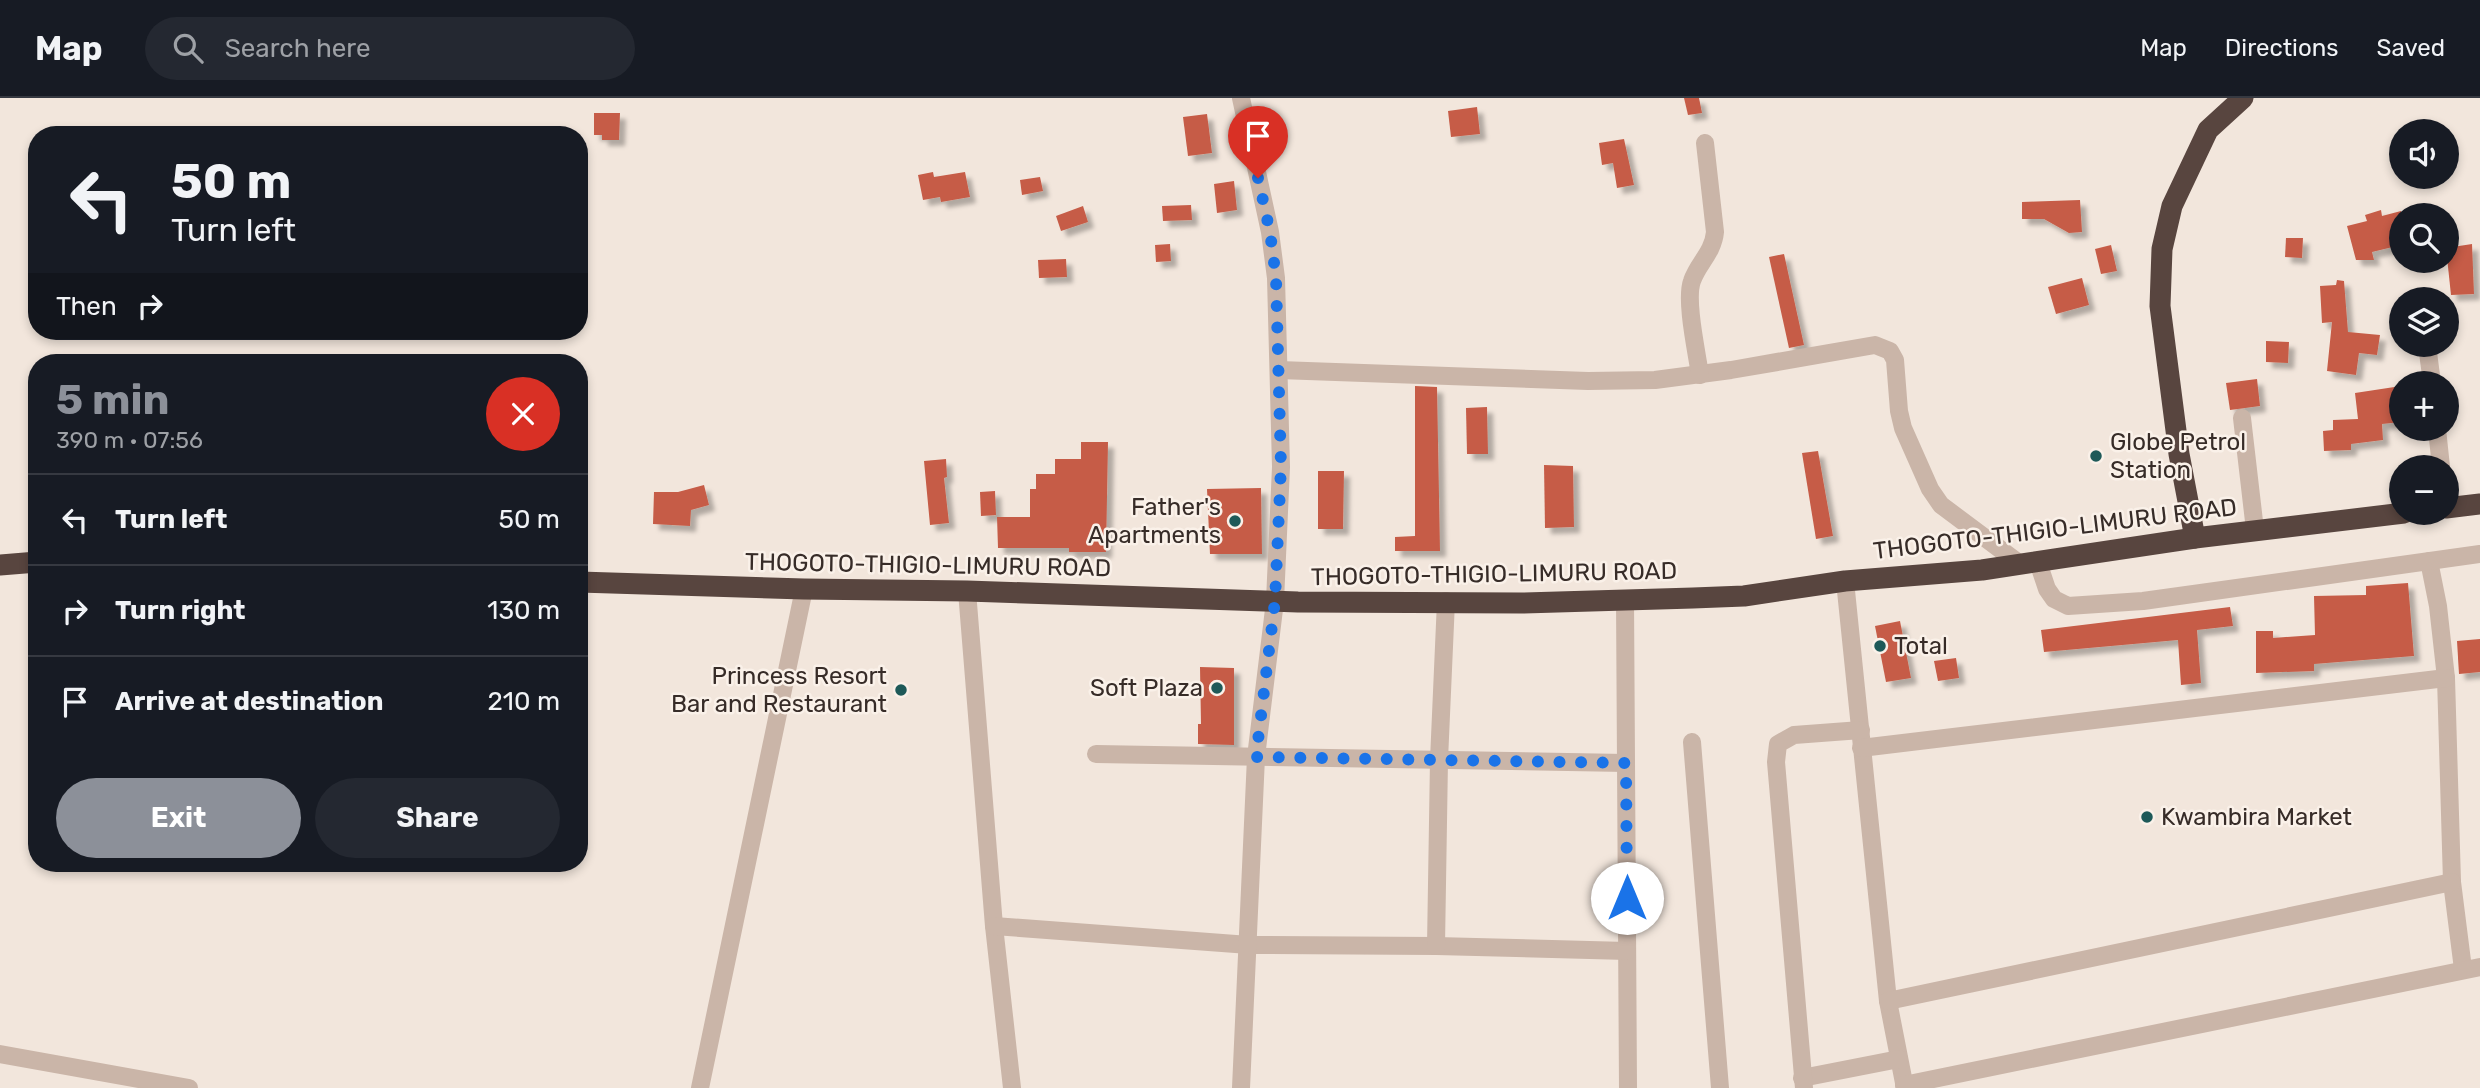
<!DOCTYPE html>
<meta charset="utf-8">
<style>
body{margin:0;font-family:Rubik,sans-serif;background:#242831;color:#f1f3f6;height:100vh;display:flex;flex-direction:column;font-size:26px;white-space:nowrap}
*{box-sizing:border-box;margin:0}
p{font-size:23px;color:#9ea1a6}
.icon{flex:none;width:38px;height:38px;fill:none;stroke:currentColor;stroke-width:2;stroke-linecap:round;stroke-linejoin:round}
.map{position:relative;flex:1;overflow:hidden}
.panel{position:absolute;left:28px;top:256px;width:560px;height:518px;display:flex;flex-direction:column;background:#171b24;border-radius:28px;box-shadow:0 4px 10px #0003}
.panel>*{flex:none}
.banner{position:absolute;left:28px;top:28px;width:560px;height:214px;border-radius:28px;box-shadow:0 4px 10px #0003;background:#171b24;color:#f1f3f6;overflow:hidden}
.buttons{position:absolute;left:2389px;top:21px;display:grid;gap:14px}
.buttons a{display:grid;place-items:center;width:70px;height:70px;border-radius:50%;background:#171b24;box-shadow:0 4px 10px #0003;font-size:35px}
.pin{position:absolute;display:grid;place-items:center;width:60px;height:60px;color:#fff;margin:-72px -30px;border-radius:50% 50% 50% 0;rotate:-45deg;box-shadow:0 0 7px #0007}
.pin .icon{rotate:45deg}
.me{position:absolute;width:77px;margin:-38px;rotate:0deg;stroke-linejoin:round;filter:drop-shadow(0 0 5px #0008)}
.turn{display:flex;align-items:center;gap:24px;height:147px;padding:0 28px;font-size:32px}
.turn .icon{width:91px;height:91px;stroke-width:2.5}
.turn b{display:block;font-size:49px;line-height:60px}
.then{display:flex;align-items:center;height:66px;padding:0 28px;background:#0003;gap:14px;font-size:26px}
.round{display:grid;place-items:center;flex:none;width:74px;height:74px;border-radius:37px;background:#242831}
.headline{display:flex;align-items:center;justify-content:space-between;height:119px;padding:0 28px}
h1{font-size:42px;font-weight:700;line-height:52px;color:#8c9099}
.action{display:flex;gap:14px;margin-top:auto;padding:14px 28px}
.action a{flex:1;height:80px;border-radius:42px;background:#8c9099;color:#fff;font-size:28px;font-weight:700;line-height:80px;text-align:center}
.action a+a{background:#242831;color:#f1f3f6}
ul{padding:0;list-style:none}
li{display:flex;align-items:center;gap:21px;height:91px;padding:0 28px;border-top:2px solid #363941}
li div{flex:1}
li b{display:block;font-size:26px}
li em{font-style:normal}
header{display:flex;align-items:center;gap:42px;box-sizing:border-box;height:98px;padding:0 35px;background:#171b24;border-bottom:2px solid #363941}
header strong{font-size:33px}
nav{display:flex;gap:38px;margin-inline-start:auto;font-size:24px}
.search{width:490px;height:63px;background:#242831;display:flex;align-items:center;gap:18px;box-sizing:border-box;padding:0 24px;border-radius:38px;color:#9ea1a6;font-size:26px}
.map>svg:first-child{display:block}
.building{fill:#c65c47;filter:url(#shadow)}
.lines{fill:none;stroke-linecap:round;stroke-linejoin:round}
.minor{stroke:#cab5a8;stroke-width:18}
.highway{stroke:#58453f;stroke-width:21}
.route{stroke:#1a73e8;stroke-width:12;stroke-dasharray:0 21.6}
.poi-dot{fill:#1e5958;stroke:#faf1e9;stroke-width:2.5}
.labels{text-anchor:middle;dominant-baseline:central;stroke-width:5;stroke-linejoin:round;paint-order:stroke}
.poi-label{font-size:24px;fill:#372c28;stroke:#faf1e9;text-anchor:start}
.street-label{font-size:24px;fill:#372c28;stroke:#faf1e9}
</style>
<header>
<strong>Map</strong>
<div class="search"><svg class="icon" aria-label="search" viewBox="0 0 24 24"><circle cx="10" cy="10" r="6"/><path d="M15 15l6 6"/></svg>Search here</div>
<nav><a>Map</a><a>Directions</a><a>Saved</a></nav>
</header>
<div class="map">
<svg width="2480" height="990" viewBox="0 0 2480 990">
<defs>
<filter id="shadow"><feDropShadow dx="6" dy="6" stdDeviation="2" flood-color="#0004"/></filter>
</defs>
<rect width="100%" height="100%" fill="#f2e6dc"/>
<g class="building">
<path d="M1684,0H1699L1702,15L1688,17Z"/>
<path d="M1477,9L1480,36L1451,39L1448,13Z"/>
<path d="M594,15H620L619,42H602V37H594Z"/>
<path d="M1207,16L1212,55L1188,58L1183,19Z"/>
<path d="M1624,41L1634,87L1617,90L1613,65L1602,67L1599,45Z"/>
<path d="M933,74L934,79L965,74L970,99L941,104L940,99L923,102L918,77Z"/>
<path d="M1040,79L1043,93L1022,97L1020,82Z"/>
<path d="M1234,83L1237,112L1217,115L1214,86Z"/>
<path d="M2080,102L2082,134L2069,135L2044,121H2022V104Z"/>
<path d="M1191,107L1192,122L1163,123L1162,108Z"/>
<path d="M1083,108L1088,124L1061,133L1056,118Z"/>
<path d="M2381,112L2382,118L2401,113V147L2372,154L2374,162H2356L2347,128L2367,123L2365,117Z"/>
<path d="M2286,140H2303L2302,160L2285,159Z"/>
<path d="M1170,146L1171,163L1156,164L1155,147Z"/>
<path d="M2472,146L2474,196L2451,197L2446,150Z"/>
<path d="M2111,147L2117,173L2101,176L2095,151Z"/>
<path d="M1784,156L1804,247L1789,250L1769,159Z"/>
<path d="M1066,161L1067,179L1039,180L1038,162Z"/>
<path d="M2082,180L2089,207L2056,216L2048,189Z"/>
<path d="M2337,182L2344,183L2348,234L2380,237L2377,257L2359,255L2356,277L2327,273L2332,224L2322,225L2320,188L2336,187Z"/>
<path d="M2266,243L2289,244L2288,265L2266,264Z"/>
<path d="M2257,281L2260,308L2230,312L2226,285Z"/>
<path d="M1415,288L1437,289L1440,453H1395V439L1415,438Z"/>
<path d="M2401,288V324L2382,326L2383,342L2351,346V352L2324,353L2323,333L2333,332V322L2358,321L2355,295Z"/>
<path d="M1487,309L1488,356H1467L1466,310Z"/>
<path d="M1081,344H1108L1106,454H1069V450H998L997,419H1030V391H1036V376H1055V361H1081Z"/>
<path d="M1818,353L1833,438L1816,441L1802,355Z"/>
<path d="M946,361L947,379L944,380L949,425L930,427L924,363Z"/>
<path d="M1544,367L1573,368L1574,429L1545,430Z"/>
<path d="M1318,373H1344L1343,431H1318Z"/>
<path d="M704,387L709,407L691,412L690,428L653,426L654,394H678Z"/>
<path d="M1261,390L1262,456H1210L1207,391Z"/>
<path d="M995,393L996,417L981,418L980,394Z"/>
<path d="M2408,485L2414,558L2314,566V573L2256,575V533H2273V540L2315,537L2314,498L2366,497V488Z"/>
<path d="M2230,509L2233,528L2197,532L2201,585L2181,587L2178,542L2044,554L2041,532Z"/>
<path d="M1900,523L1911,580L1886,584L1875,528Z"/>
<path d="M2480,541V574L2459,576L2457,543Z"/>
<path d="M1956,560L1959,580L1938,583L1934,563Z"/>
<path d="M1200,569L1234,570V647L1198,646V626H1201Z"/>
</g>
<g class="lines">
<g class="minor">
<path d="M2427,247L2432,285"/>
<path d="M1279,272L1588,283L1655,282L1731,272L1875,247L1890,253L1895,262L1899,313L1903,330L1930,391L1941,407L2020,466"/>
<path d="M1700,277C1697,255 1685,202 1692,183C1698,165 1713,155 1715,134L1705,45"/>
<path d="M2242,320L2255,432"/>
<path d="M2437,331L2441,369"/>
<path d="M2429,463L2438,508L2446,580L2452,784L2463,871"/>
<path d="M2038,464L2047,491L2054,501L2068,508L2143,503L2480,456"/>
<path d="M1845,483L1888,903L1905,990"/>
<path d="M967,493L994,828L1012,990"/>
<path d="M1625,501L1628,990"/>
<path d="M1692,644L1720,990"/>
<path d="M1861,650L2446,580"/>
<path d="M1096,656L1626,665"/>
<path d="M994,828L1249,847L1436,848L1627,853"/>
<path d="M1436,848L1439,662L1446,503"/>
<path d="M1888,903L2452,784"/>
<path d="M0,956L189,990"/>
<path d="M1802,980L1899,961"/>
<path d="M1904,987L2480,869"/>
<path d="M700,990L804,491"/>
<path d="M1241,990L1256,659L1275,503L1281,369L1276,180L1270,134L1241,0"/>
<path d="M1804,990L1776,664L1778,646L1794,637L1861,632"/>
</g>
<g class="highway">
<path d="M2446,410L2480,406"/>
<path d="M2195,440L2179,356L2160,208L2162,151L2172,108L2208,32L2243,0"/>
<path d="M0,467L37,464"/>
<path d="M579,484L804,491L967,493L1298,504L1522,505L1693,500L1744,498L1845,483L1982,472L2195,440L2404,415"/>
</g>
</g>
<g class="lines">
<path class="route" d="M1258,80L1270,134L1276,180L1281,369L1275,503L1256,659L1626,665L1627,800"/>
</g>
<g class="poi-dot">
<circle cx="2096" cy="358" r="7"/>
<circle cx="1235" cy="423" r="7"/>
<circle cx="1880" cy="548" r="7"/>
<circle cx="1217" cy="590" r="7"/>
<circle cx="901" cy="592" r="7"/>
<circle cx="2147" cy="719" r="7"/>
</g>
<g class="labels">
<g class="poi-label">
<text x="2110" y="344">Globe Petrol<tspan x="2110" dy="28">Station</tspan></text>
<text x="1221" y="409" text-anchor="end">Father's<tspan x="1221" dy="28">Apartments</tspan></text>
<text x="1894" y="548">Total</text>
<text x="887" y="578" text-anchor="end">Princess Resort<tspan x="887" dy="28">Bar and Restaurant</tspan></text>
<text x="1203" y="590" text-anchor="end">Soft Plaza</text>
<text x="2161" y="719">Kwambira Market</text>
</g>
<g class="street-label">
<text transform="translate(2055 431) rotate(-7)">THOGOTO-THIGIO-LIMURU ROAD</text>
<text transform="translate(928 467) rotate(1)">THOGOTO-THIGIO-LIMURU ROAD</text>
<text transform="translate(1494 476) rotate(-1)">THOGOTO-THIGIO-LIMURU ROAD</text>
</g>
</g>
</svg>
<div class="buttons">
<a><svg class="icon" aria-label="sound" viewBox="0 0 24 24"><path d="M4 9h4l5-4v14l-5-4H4zM17 9q2 3 0 6"/></svg></a>
<a><svg class="icon" aria-label="search" viewBox="0 0 24 24"><circle cx="10" cy="10" r="6"/><path d="M15 15l6 6"/></svg></a>
<a><svg class="icon" aria-label="layers" viewBox="0 0 24 24"><path d="M12 4l9 5-9 5-9-5zM3 14l9 5 9-5"/></svg></a>
<a>+</a>
<a>−</a>
</div>
<div class="pin" style="left:1258px;top:80px;background:#d93025"><svg class="icon" aria-label="arrive" viewBox="0 0 24 24"><path d="M6 21V4h12l-3 4 3 4H6"/></svg></div>
<svg class="me" style="left:1627px;top:800px" viewBox="-20 -20 40 40"><circle r="19" fill="#fff"/><path d="M0-13L10 11 0 6-10 11z" fill="#1a73e8"/></svg>
<div class="banner">
<div class="turn"><svg class="icon" aria-label="left" viewBox="0 0 24 24"><path d="M17 20v-9H6M10 6l-5 5 5 5"/></svg><div><b>50 m</b>Turn left</div></div>
<div class="then">Then<svg class="icon" aria-label="right" viewBox="0 0 24 24"><path d="M7 20v-9h11M14 6l5 5-5 5"/></svg></div>
</div>
<section class="panel">
<div class="headline"><div><h1>5 min</h1><p>390 m · 07:56</p></div><a class="round" style="background:#d93025;color:#fff"><svg class="icon" aria-label="close" viewBox="0 0 24 24"><path d="M6 6l12 12M18 6L6 18"/></svg></a></div>
<ul>
<li><svg class="icon" aria-label="left" viewBox="0 0 24 24"><path d="M17 20v-9H6M10 6l-5 5 5 5"/></svg><div><b>Turn left</b></div><em>50 m</em></li>
<li><svg class="icon" aria-label="right" viewBox="0 0 24 24"><path d="M7 20v-9h11M14 6l5 5-5 5"/></svg><div><b>Turn right</b></div><em>130 m</em></li>
<li><svg class="icon" aria-label="arrive" viewBox="0 0 24 24"><path d="M6 21V4h12l-3 4 3 4H6"/></svg><div><b>Arrive at destination</b></div><em>210 m</em></li>
</ul>
<div class="action"><a>Exit</a><a>Share</a></div>
</section>
</div>
